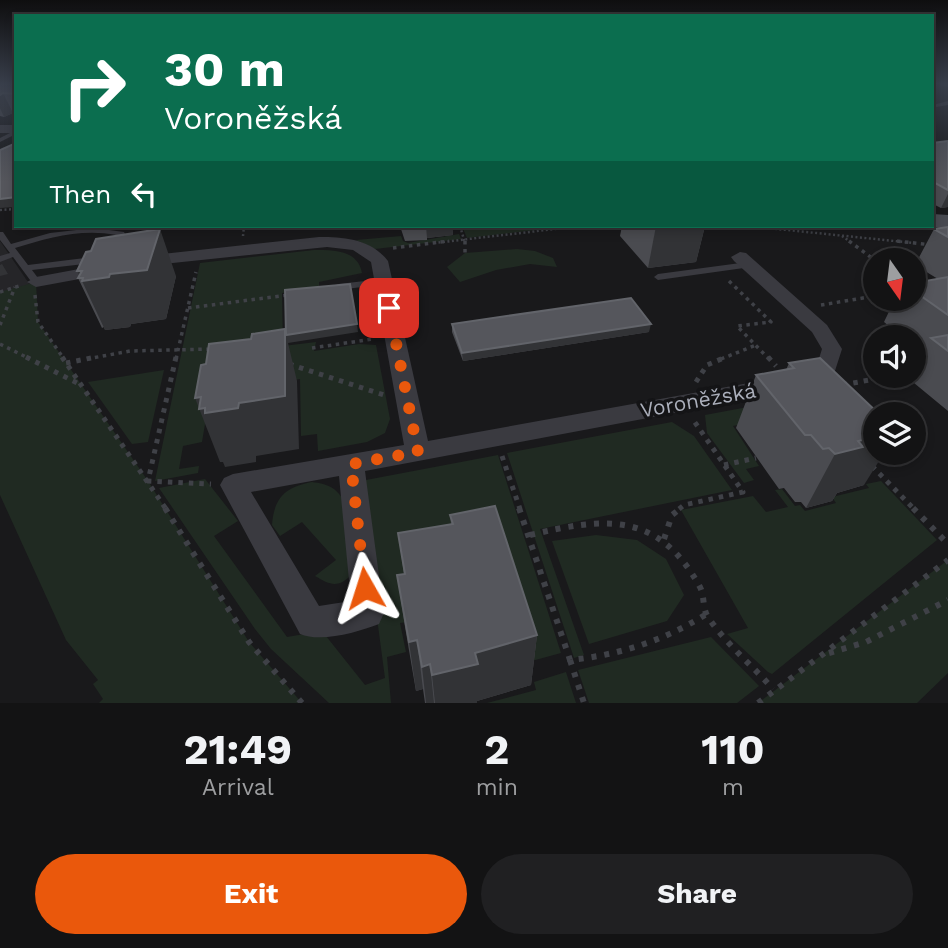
<!DOCTYPE html>
<meta charset="utf-8">
<style>
body{margin:0;font-family:"Work Sans",sans-serif;background:#202022;color:#f1f3f6;height:100vh;display:flex;flex-direction:column;font-size:26px;white-space:nowrap}
*{box-sizing:border-box;margin:0}
p{font-size:23px;color:#9d9ea0}
.icon{flex:none;width:38px;height:38px;fill:none;stroke:currentColor;stroke-width:2;stroke-linecap:round;stroke-linejoin:round}
.map{position:relative;height:703px;overflow:hidden}
.sheet{display:flex;flex-direction:column;background:#131314;flex:1}
.sheet>*{flex:none}
.guide{position:absolute;left:14px;top:14px;width:920px;height:214px;border-radius:0px;box-shadow:0 4px 10px #0003,0 0 0 2px #323234;background:#0b6e4f;color:#fff;overflow:hidden}
.needle{width:46px;rotate:166deg}
.tools{position:absolute;left:863px;top:248px;display:grid;gap:14px}
.tools a{display:grid;place-items:center;width:63px;height:63px;border-radius:50%;background:#131314;box-shadow:0 4px 10px #0003,0 0 0 2px #323234;font-size:35px}
.pin{position:absolute;display:grid;place-items:center;width:60px;height:60px;color:#fff;margin:-30px;border-radius:14px;box-shadow:0 4px 10px #0006}
.me{position:absolute;width:77px;margin:-38px;rotate:354deg;stroke-linejoin:round;filter:drop-shadow(0 0 5px #0008)}
.turn{display:flex;align-items:center;gap:24px;height:147px;padding:0 35px;font-size:32px}
.turn .icon{width:91px;height:91px;stroke-width:2.5}
.turn b{display:block;font-size:49px;line-height:60px}
.then{display:flex;align-items:center;height:66px;padding:0 35px;background:#0003;gap:14px;font-size:26px}
.eta{display:flex;justify-content:space-evenly;align-items:center;height:119px;text-align:center}
.eta b{font-size:42px;font-weight:700;line-height:49px}
.action{display:flex;gap:14px;margin-top:auto;padding:14px 35px}
.action a{flex:1;height:80px;border-radius:42px;background:#ea580c;color:#fff;font-size:28px;font-weight:700;line-height:80px;text-align:center}
.action a+a{background:#202022;color:#f1f3f6}
.map>svg:first-child{display:block}
.built{fill:#252528}
.green{fill:#202a22}
.lines{fill:none;stroke-linecap:round;stroke-linejoin:round}
.path-far3{stroke:#3f4147;stroke-width:2.5;stroke-dasharray:2 2.5;stroke-linecap:butt}
.path-far2{stroke:#3f4147;stroke-width:3.5;stroke-dasharray:3.5 4.5;stroke-linecap:butt}
.path-far1{stroke:#3f4147;stroke-width:5;stroke-dasharray:4.5 6;stroke-linecap:butt}
.path{stroke:#3f4147;stroke-width:6;stroke-dasharray:5 8;stroke-linecap:butt}
.lane{fill:#3a3a40;fill-rule:evenodd}
.street{fill:#3a3a40;fill-rule:evenodd}
.secondary{fill:#474950;fill-rule:evenodd}
.wall{fill:#4a4b50}
.shaded-wall{fill:#323336}
.building{fill:#55565c;stroke:#62646a;stroke-width:2}
.route{stroke:#ea580c;stroke-width:12;stroke-dasharray:0 21.6}
.labels{text-anchor:middle;dominant-baseline:central;stroke-width:7;stroke-linejoin:round;paint-order:stroke}
.street-label{font-size:21px;fill:#abafbb;stroke:#141416}
</style>
<div class="map">
<svg width="948" height="703" viewBox="0 0 948 703">
<rect width="100%" height="100%" fill="#19191b"/>
<path class="built" d="M0,241L30,285L0,294Z"/>
<g class="green">
<path d="M462,226H570L467,238Z"/>
<path d="M459,234L461,239L375,249L356,240L401,236L403,241L408,243Z"/>
<path d="M517,249L535,251L553,258L557,267L530,264L496,270L460,282L447,267L465,253Z"/>
<path d="M314,250C334,250 358,250 362,273L319,282V288L282,293L283,346L316,342L314,351L359,344L376,345L390,419L385,433L367,442L318,451L317,434L301,436L300,379L264,385L217,422L205,424L202,442L183,446L179,469L199,466L198,473L155,481L200,263Z"/>
<path d="M36,282L38,322L148,481L249,642L302,703H99L103,699L93,684L98,680L66,640L0,495V292Z"/>
<path d="M164,370L148,442L132,444L88,382Z"/>
<path d="M801,397L767,419L733,426L759,466L746,469L754,480L744,483L707,433L705,415Z"/>
<path d="M672,422L694,436L732,490L540,529L584,655L574,658L507,453Z"/>
<path d="M498,455L561,653L528,662L407,622L400,623L406,652L387,657L391,703H329L271,649L255,629L159,488L205,479L238,521L214,536L287,637L322,631L365,685L385,678L361,498L366,480Z"/>
<path d="M881,481L937,540L772,674L768,672L727,634L748,628L681,510L753,496L766,512L788,507L775,490L782,489L795,506L800,505L805,511L836,503L832,497L869,488L866,484Z"/>
<path d="M312,482C327,484 336,487 344,501L350,576C337,589 329,584 315,576L336,560L302,522L280,536L272,525C274,498 285,487 312,482Z"/>
<path d="M596,535L637,540L666,559L684,595L667,621L589,644L552,541Z"/>
<path d="M948,560V673L917,703H758Z"/>
<path d="M711,637L759,686L737,703H589L578,670Z"/>
<path d="M566,672L576,703H487L536,690L534,682Z"/>
</g>
<g class="lines">
<g class="path-far3">
<path d="M0,210L16,209"/>
<path d="M460,226L465,243"/>
<path d="M748,226L914,243"/>
<path d="M243,236L244,226"/>
<path d="M842,236L852,243"/>
<path d="M434,243L581,226"/>
</g>
<g class="path-far2">
<path d="M465,241V253"/>
<path d="M849,241L876,261"/>
<path d="M897,241L932,245"/>
<path d="M393,248L449,241"/>
<path d="M729,281L771,322L737,326L769,359"/>
<path d="M0,292L19,286"/>
<path d="M35,295L38,322L64,359"/>
<path d="M821,305L875,296"/>
<path d="M188,308L288,295"/>
<path d="M0,325L15,287"/>
<path d="M0,344L30,359"/>
<path d="M312,348L373,339"/>
<path d="M87,359L130,351L212,349"/>
<path d="M176,359L196,272"/>
<path d="M721,359L756,345"/>
</g>
<g class="path-far1">
<path d="M26,357L79,384"/>
<path d="M62,357L166,509"/>
<path d="M176,357L148,481L211,484"/>
<path d="M768,357L776,366"/>
<path d="M66,363L96,357"/>
<path d="M289,364L384,395"/>
<path d="M696,382L707,365L726,357"/>
<path d="M843,385L890,376"/>
<path d="M502,456L520,509"/>
<path d="M724,465L756,458"/>
<path d="M872,466L914,509"/>
<path d="M679,509L684,505L743,492L694,421"/>
</g>
<g class="path">
<path d="M165,508L249,642L302,703"/>
<path d="M519,508L570,660C619,655 663,641 705,615"/>
<path d="M913,508L948,544"/>
<path d="M530,535C605,517 658,511 700,587C705,597 702,608 708,617C726,644 752,665 773,689"/>
<path d="M664,539L672,515L681,508"/>
<path d="M829,653L866,642L948,600"/>
<path d="M570,660L584,703"/>
<path d="M758,703L948,560"/>
</g>
<g class="lane">
<path d="M940,84H948V87L940,85Z"/>
<path d="M948,101V105L936,107L933,105Z"/>
<path d="M16,130V134L0,142V138Z"/>
<path d="M94,228L124,232L125,234L119,250L116,251L112,248L116,235C82,228 47,238 15,248L28,265L93,257L97,260L93,263L32,270L41,282L39,284H33L13,257L0,262V256L10,253L0,240V232H3L11,244L50,233Z"/>
<path d="M748,262L752,265L751,267L658,280L654,277L658,274Z"/>
<path d="M383,279L388,282L386,284L338,290L333,287L338,284Z"/>
</g>
<g class="street">
<rect x="0" y="125" width="16" height="8"/>
<path d="M319,237C345,237 371,239 388,261L428,441L776,378L784,381L787,386L784,391L776,394L365,471L384,613L379,624C358,632 321,643 300,634L220,485L224,478L233,474L404,445L371,262L353,250L327,247L144,266L135,261L144,256ZM339,476L351,601L319,606L251,492Z"/>
<path d="M740,252L746,253L827,325L842,349L833,377L807,385L799,383L796,378L799,373L816,368L822,349L812,332L734,261L731,257Z"/>
<path d="M106,264L112,265L115,269L112,273L36,287L27,282L36,277Z"/>
</g>
<path class="secondary" d="M933,214L948,215V229L926,226H933Z"/>
</g>
<g class="wall">
<path d="M0,84H16V114L13,113L4,117L0,116Z"/>
<path d="M948,141V207L941,208L933,204V143Z"/>
<path d="M400,226H452L453,235L427,238V240L405,241Z"/>
<path d="M622,226H705L696,262L648,268L620,236Z"/>
<path d="M948,227V411L908,378L909,376H914V368L922,352L914,345V338H904L884,322L895,299H914V283L938,279L915,265L934,229Z"/>
<path d="M77,271L176,276L166,319L131,324L130,327L105,330L104,327L102,328L78,278L79,276Z"/>
<path d="M452,324L649,332L463,361L452,332Z"/>
<path d="M820,358L864,485L837,493L832,501L806,508L801,502H795L784,488L779,489L736,428L756,375L786,370L789,363Z"/>
<path d="M450,515L537,635L531,685L477,701V703H425L423,689L416,691L405,627L397,575L404,574L398,533L451,524Z"/>
</g>
<g class="shaded-wall">
<path d="M3,93L13,113L4,117L0,108V95Z"/>
<path d="M948,194V207L941,208Z"/>
<path d="M16,197V207L0,208V199Z"/>
<path d="M426,226H452L453,235L427,238Z"/>
<path d="M656,226H705L696,262L648,268Z"/>
<path d="M160,229L176,276L166,319L131,324L130,327L105,330L82,281L83,278H80L77,271H82Z"/>
<path d="M2,264L8,274L0,276V265Z"/>
<path d="M357,324L358,332L288,343L297,381L299,449L256,456V462L225,467L223,462H220L195,398L201,397L239,403L285,329Z"/>
<path d="M651,324L649,332L463,361L462,353Z"/>
<path d="M875,437V453H884L864,485L837,493L832,501L806,508L835,454L858,441Z"/>
<path d="M537,635L531,685L477,701V703H435L432,675L475,653Z"/>
<path d="M417,640L423,689L416,691L409,642Z"/>
<path d="M430,664L434,703H426L422,667Z"/>
</g>
<g class="building">
<path d="M0,84H16V94L3,93L0,95Z"/>
<path d="M948,141V190L933,182V143Z"/>
<path d="M16,143V197L0,199V150Z"/>
<path d="M948,227V237L934,229Z"/>
<path d="M160,229L147,270L110,274L109,277L82,281L83,278H78L82,271H77L86,252L91,251L96,239Z"/>
<path d="M948,277V315L914,291V283Z"/>
<path d="M350,284L357,324L286,335L285,290Z"/>
<path d="M631,298L651,324L462,353L452,324Z"/>
<path d="M285,329V396L239,403L238,408L205,413V408L199,409L201,397L195,398L201,365L206,364L209,344L251,339L252,334Z"/>
<path d="M948,335V351L931,338Z"/>
<path d="M820,358L880,415H875V437L858,441L863,447L835,454L829,448L823,449L811,435H805L756,375L794,368L789,363Z"/>
<path d="M495,506L537,635L475,653L478,664L432,675L430,664L422,667L417,640L409,642L397,575L405,574L398,533L453,524L450,515Z"/>
</g>
<linearGradient id="sky" x2="0" y2="1"><stop stop-color="#0e0e0f"/><stop offset="0.46" stop-color="#383e4a"/><stop offset="1" stop-color="#383e4a" stop-opacity="0"/></linearGradient>
<rect width="948" height="182" fill="url(#sky)"/>
<g class="lines">
<path class="route" d="M365,588L351,464L418,452L389,308"/>
</g>
<g class="labels">
<g class="street-label">
<text transform="translate(698 400) rotate(-10)">Voroněžská</text>
</g>
</g>
</svg>
<div class="tools">
<a><svg class="needle" viewBox="-14 -14 28 28"><path d="M0-13l5 13h-10z" fill="#e53935"/><path d="M0 13l5-13h-10z" fill="#9d9ea0"/></svg></a>
<a><svg class="icon" aria-label="sound" viewBox="0 0 24 24"><path d="M4 9h4l5-4v14l-5-4H4zM17 9q2 3 0 6"/></svg></a>
<a><svg class="icon" aria-label="layers" viewBox="0 0 24 24"><path d="M12 4l9 5-9 5-9-5zM3 14l9 5 9-5"/></svg></a>
</div>
<div class="pin" style="left:389px;top:308px;background:#d93025"><svg class="icon" aria-label="arrive" viewBox="0 0 24 24"><path d="M6 21V4h12l-3 4 3 4H6"/></svg></div>
<svg class="me" style="left:365px;top:588px" viewBox="-20 -20 40 40"><path d="M0-17L14 15 0 8-14 15z" fill="#ea580c" stroke="#fff" stroke-width="4"/></svg>
<div class="guide">
<div class="turn"><svg class="icon" aria-label="right" viewBox="0 0 24 24"><path d="M7 20v-9h11M14 6l5 5-5 5"/></svg><div><b>30 m</b>Voroněžská</div></div>
<div class="then">Then<svg class="icon" aria-label="left" viewBox="0 0 24 24"><path d="M17 20v-9H6M10 6l-5 5 5 5"/></svg></div>
</div>
</div>
<section class="sheet">
<div class="eta">
<div><b>21:49</b><p>Arrival</p></div>
<div><b>2</b><p>min</p></div>
<div><b>110</b><p>m</p></div>
</div>
<div class="action"><a>Exit</a><a>Share</a></div>
</section>
